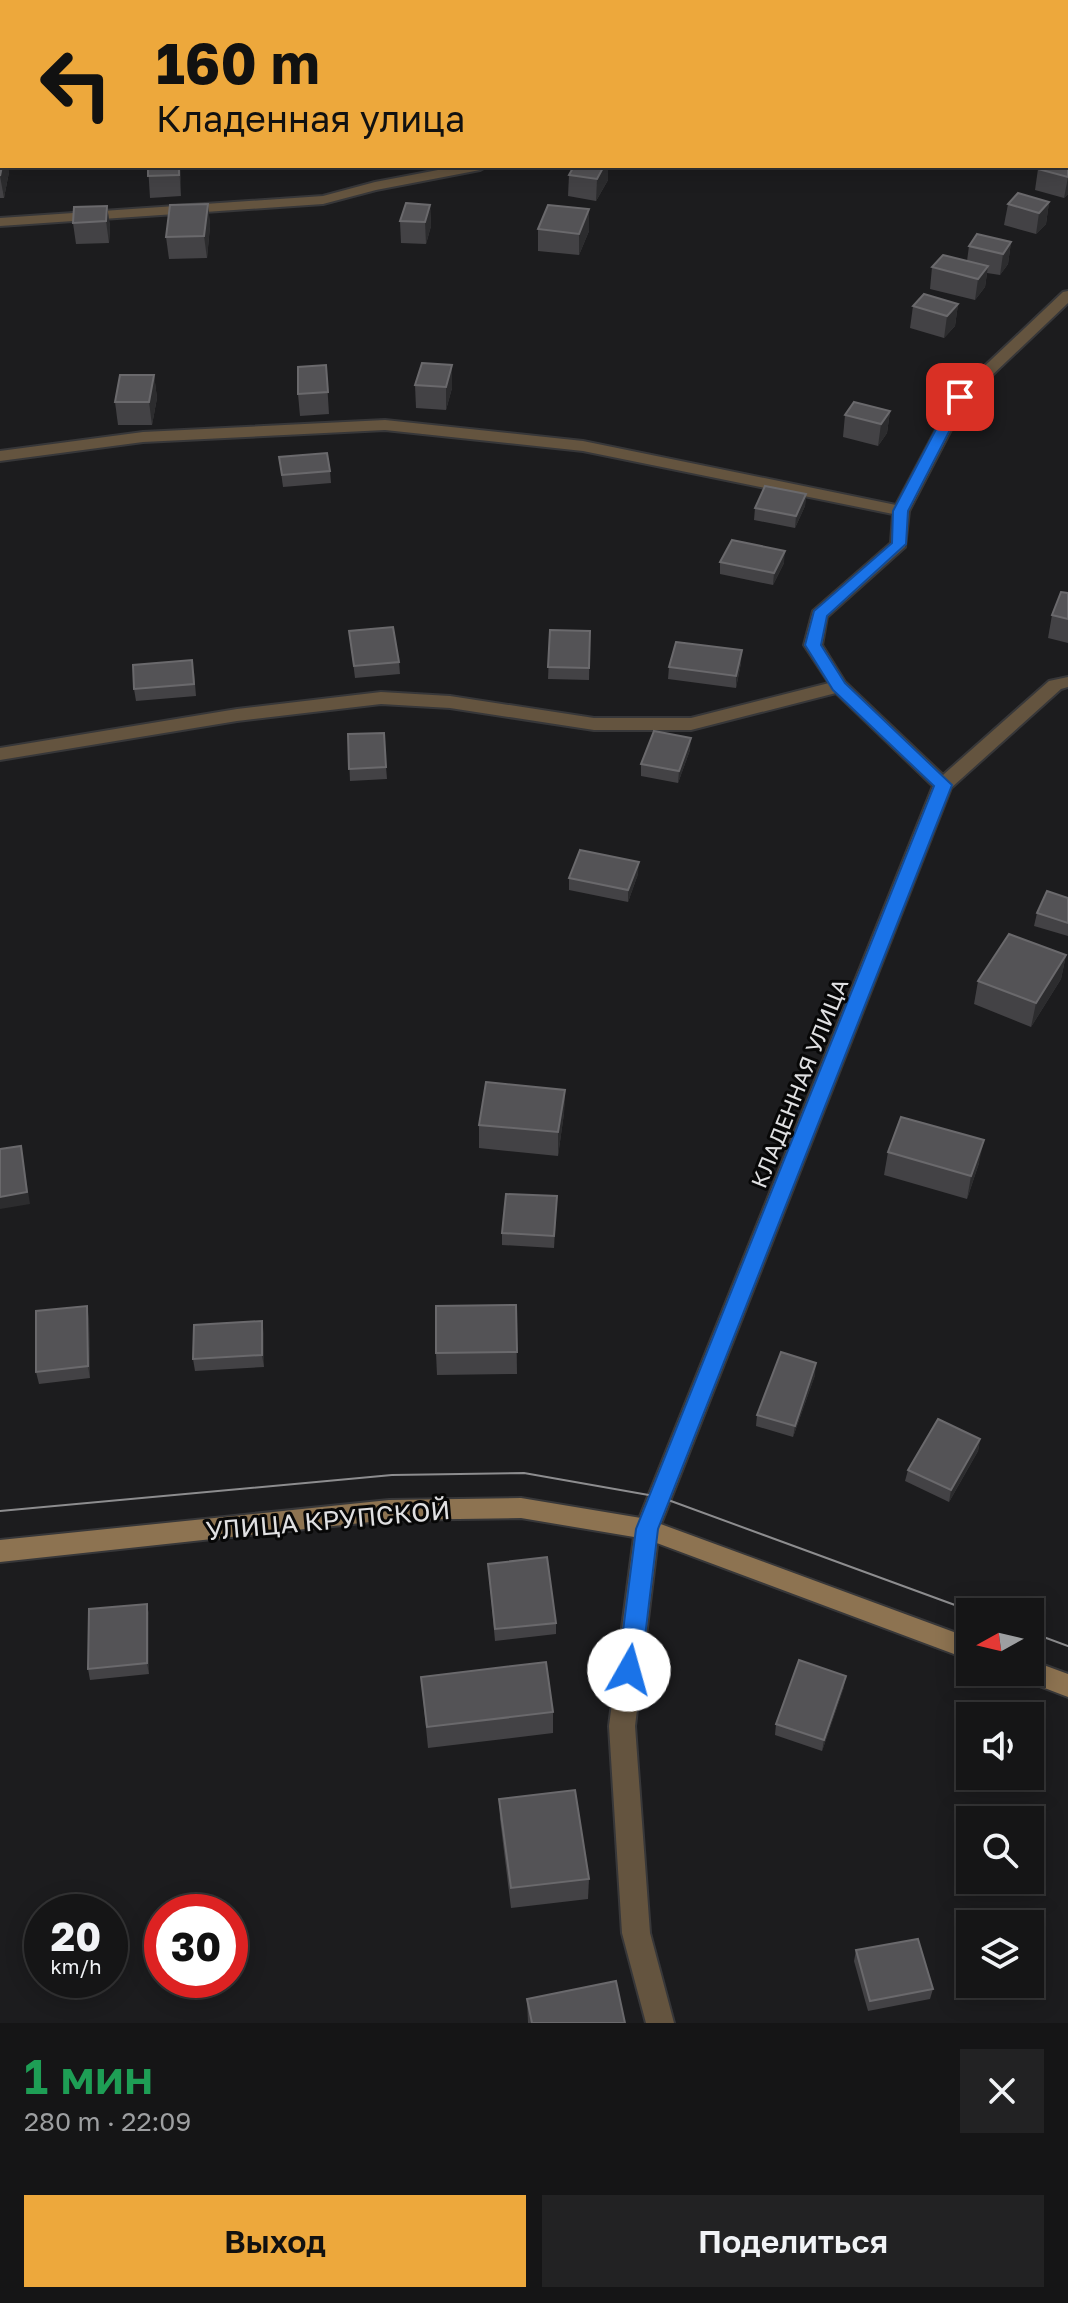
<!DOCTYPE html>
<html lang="ru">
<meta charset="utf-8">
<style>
body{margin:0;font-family:"Golos Text",sans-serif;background:#222223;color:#f1f3f6;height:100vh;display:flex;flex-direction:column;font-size:30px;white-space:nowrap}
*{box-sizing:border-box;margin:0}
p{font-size:26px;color:#9d9fa1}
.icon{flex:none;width:44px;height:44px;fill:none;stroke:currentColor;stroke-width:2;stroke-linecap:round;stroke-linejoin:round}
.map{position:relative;height:2023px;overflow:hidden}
.details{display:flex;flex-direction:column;background:#151516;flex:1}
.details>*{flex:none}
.top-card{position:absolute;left:0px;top:0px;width:1068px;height:168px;box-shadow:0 4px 20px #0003,0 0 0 2px #343435;background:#eda83c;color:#111;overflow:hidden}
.needle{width:52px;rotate:262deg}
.buttons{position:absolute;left:956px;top:1598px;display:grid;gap:16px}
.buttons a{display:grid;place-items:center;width:88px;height:88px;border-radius:0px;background:#151516;box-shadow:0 4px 20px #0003,0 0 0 2px #343435;font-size:40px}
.speed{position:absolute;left:24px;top:1894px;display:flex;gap:16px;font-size:40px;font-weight:700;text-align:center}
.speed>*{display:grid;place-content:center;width:104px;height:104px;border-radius:50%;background:#151516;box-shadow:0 4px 20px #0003,0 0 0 2px #343435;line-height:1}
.speed small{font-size:20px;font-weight:400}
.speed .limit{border:12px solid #d22;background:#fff;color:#111}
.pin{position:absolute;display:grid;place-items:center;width:68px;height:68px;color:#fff;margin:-34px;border-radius:16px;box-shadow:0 4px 12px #0006}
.me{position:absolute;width:88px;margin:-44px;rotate:7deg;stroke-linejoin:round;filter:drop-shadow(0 0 6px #0008)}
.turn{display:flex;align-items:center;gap:28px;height:168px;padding:0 24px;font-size:36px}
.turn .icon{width:104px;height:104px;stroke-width:2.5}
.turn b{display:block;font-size:56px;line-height:68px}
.round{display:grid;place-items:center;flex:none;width:84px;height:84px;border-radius:0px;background:#222223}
.overview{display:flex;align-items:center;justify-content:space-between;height:136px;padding:0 24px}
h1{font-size:48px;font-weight:600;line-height:60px;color:#1e9e55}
.action{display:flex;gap:16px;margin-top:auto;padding:16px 24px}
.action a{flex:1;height:92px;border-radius:0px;background:#eda83c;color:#111;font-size:32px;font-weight:600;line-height:92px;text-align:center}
.action a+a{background:#222223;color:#f1f3f6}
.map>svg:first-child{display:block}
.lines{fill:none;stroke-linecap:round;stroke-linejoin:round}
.street-casing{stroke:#373739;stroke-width:4}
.secondary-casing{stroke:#373739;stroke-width:4}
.street{fill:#64543f;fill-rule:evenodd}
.secondary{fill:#8d7351;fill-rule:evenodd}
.tram{stroke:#8d8d8f;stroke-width:2}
.wall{fill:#434245}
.shaded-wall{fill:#2c2c2e}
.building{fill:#545356;stroke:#6a696c;stroke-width:2}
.route{fill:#1a73e8;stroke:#114b97;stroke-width:2}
.labels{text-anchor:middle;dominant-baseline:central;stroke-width:6;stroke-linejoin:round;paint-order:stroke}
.street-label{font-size:22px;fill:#e0e0e2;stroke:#070707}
.near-street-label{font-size:26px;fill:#e0e0e2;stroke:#070707}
</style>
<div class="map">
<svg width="1068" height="2023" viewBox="0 0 1068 2023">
<rect width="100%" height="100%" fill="#1c1c1e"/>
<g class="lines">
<g class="street-casing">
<g id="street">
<rect x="0" y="13" width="2" height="8"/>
<rect x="1066" y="24" width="2" height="8"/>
<path d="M459,166H487L480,170L376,190L323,204L0,226V218L323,196L375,182Z"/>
<path d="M1068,291V303L967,399L909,511L905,547L827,617L822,645L845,682L943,775L1049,681L1068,677V687L1061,689L951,788L659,1529L635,1726L650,1933L674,2023H646L622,1933L609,1726L635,1529L933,786L836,693L691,730H594L450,708L381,704L237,721L0,760V748L237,709L381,692L450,696L594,718H691L829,683L804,645L813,611L891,543L893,514L583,451L385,430L143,442L0,461V451L143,432L385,420L583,441L896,505L955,394L1063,292Z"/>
</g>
</g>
<g class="secondary-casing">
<g id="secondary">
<path d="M521,1498L647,1519L970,1638V1660L646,1539L521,1518L389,1520L0,1562V1540L389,1500Z"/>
<path d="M1030,1660L1068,1674V1697L1021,1679L1018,1672H1030Z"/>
</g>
</g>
<use href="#street" class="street"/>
<use href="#secondary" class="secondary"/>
<g class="tram">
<path d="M0,1511L392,1475L524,1473L660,1497L974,1612"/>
<path d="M1030,1632L1068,1646"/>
</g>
</g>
<g class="wall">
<path d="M727,0H759L756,2H733Z"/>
<rect x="0" y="27" width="2" height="37"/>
<path d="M1066,118H1068V156L1066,155Z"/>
<path d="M0,151L9,172L4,198H0Z"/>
<path d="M1068,161V194L1064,198L1035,190L1038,169Z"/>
<path d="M148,166H180L181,196L150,198Z"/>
<path d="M574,166H608V180L596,201L568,196L569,175Z"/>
<path d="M1049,202L1046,224L1036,234L1004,225L1008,204Z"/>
<path d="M208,204L210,226L207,258L169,259L166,237Z"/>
<path d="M430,205L431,226L426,244L401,243L400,221Z"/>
<path d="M107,206L110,227L109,243L76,244L73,223Z"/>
<path d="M538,229L589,231L579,255L538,251Z"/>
<path d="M1011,242L1008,264L1000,275L987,273L985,287L975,300L930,289L932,267L967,261L969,246Z"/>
<path d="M958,304L955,326L944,338L910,328L913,306Z"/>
<path d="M326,365L329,414L300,416L298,394Z"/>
<path d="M452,365V388L446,410L416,408L415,385Z"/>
<path d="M154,375L157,398L152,425H118L115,402Z"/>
<path d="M890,411L887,433L878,446L843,437L845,415Z"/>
<path d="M279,457L330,471L331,483L283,487Z"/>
<path d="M806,494L805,506L795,528L754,520L755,508Z"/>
<path d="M720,562L784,563L773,585L720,574Z"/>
<path d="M1068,593V643L1048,638L1052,615Z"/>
<path d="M550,630L590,631L589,680L548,679Z"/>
<path d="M349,631L399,662L400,674L355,678Z"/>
<path d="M741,663L736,688L668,679L669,667Z"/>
<path d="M194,672L196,696L136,701L134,689Z"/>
<path d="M348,734L386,767L387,779L350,781Z"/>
<path d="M690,750L678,783L641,776V764Z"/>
<path d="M638,874L628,902L569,890V878Z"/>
<path d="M1068,898V936L1034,926L1037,913Z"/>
<path d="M1066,955L1061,979L1031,1027L974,1004L978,981Z"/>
<path d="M565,1090L564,1113L558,1156L479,1148V1125Z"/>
<path d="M888,1152L979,1163L967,1199L884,1175Z"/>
<path d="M557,1196L554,1248L502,1245V1233Z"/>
<path d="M516,1305L517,1374L437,1375L436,1353Z"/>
<path d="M89,1318L90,1378L39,1384L36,1372Z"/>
<path d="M264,1333V1367L195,1371L193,1359Z"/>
<path d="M815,1375L793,1437L756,1426L757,1415Z"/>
<path d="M980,1439L978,1451L949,1502L905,1481L908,1470Z"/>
<path d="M488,1564L556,1623V1634L495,1641Z"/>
<path d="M147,1604L149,1615V1674L90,1680L88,1669Z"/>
<path d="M421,1677L553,1712V1733L428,1748Z"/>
<path d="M844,1687L822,1751L775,1735L776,1724Z"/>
<path d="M499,1799L589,1879L588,1899L511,1908L500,1819Z"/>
<path d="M856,1950L933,1989L930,1999L868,2011L854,1961Z"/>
<path d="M527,1999L625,2023H528Z"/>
</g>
<g class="shaded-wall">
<path d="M2,166H8L9,172L4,198L0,176Z"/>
<path d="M179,166H180L181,177V196Z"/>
<path d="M604,166H608V180L596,201L597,179Z"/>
<path d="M1068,177V194L1064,198Z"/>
<path d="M1049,202L1046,224L1036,234L1039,213Z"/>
<path d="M208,204L210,226L207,258L204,236Z"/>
<path d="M430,205L431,226L426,244L425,222Z"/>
<path d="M107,206L110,227L109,243L106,221Z"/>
<path d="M589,209V231L579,255V234Z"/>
<path d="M1011,242L1008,264L1000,275L1003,254Z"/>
<path d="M988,266L985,287L975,300L978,279Z"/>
<path d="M958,304L955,326L944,338L947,316Z"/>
<path d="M452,365V388L446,410V387Z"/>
<path d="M154,375L157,398L152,425L149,402Z"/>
<path d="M890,411L887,433L878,446L881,424Z"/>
<path d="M806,494L805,506L795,528L796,516Z"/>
<path d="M785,551L784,563L773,585L774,573Z"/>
<path d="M742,650L741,663L736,688V676Z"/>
<path d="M691,738L690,750L678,783L679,771Z"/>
<path d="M639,862L638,874L628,902V890Z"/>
<path d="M1066,955L1061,979L1031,1027L1036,1003Z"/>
<path d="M565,1090L564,1113L558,1156V1132Z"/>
<path d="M984,1140L979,1163L967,1199L971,1176Z"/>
<path d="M21,1146L30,1204L0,1209V1197Z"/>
<path d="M87,1306L89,1318L90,1378L88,1366Z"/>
<path d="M262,1321L264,1333V1367L262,1355Z"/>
<path d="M816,1363L815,1375L793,1437L795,1426Z"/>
<path d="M980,1439L978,1451L949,1502L951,1490Z"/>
<path d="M147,1604L149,1615V1674L147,1663Z"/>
<path d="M846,1676L844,1687L822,1751L824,1740Z"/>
</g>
<g class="building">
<rect x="0" y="27" width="2" height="17"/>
<path d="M1066,118H1068V134L1066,133Z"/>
<path d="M0,151H2V166L0,176Z"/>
<path d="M1066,160L1068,161V177L1038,169L1041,166H1066Z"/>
<path d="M148,166H179V175L148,176Z"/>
<path d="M574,166H604L597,179L569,175Z"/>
<path d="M1018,193L1049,202L1039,213L1008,204Z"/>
<path d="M406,203L430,205L425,222L400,221Z"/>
<path d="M208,204L204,236L166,237L170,205Z"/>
<path d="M548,205L589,209L579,234L538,229Z"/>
<path d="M107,206L106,221L73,223L74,207Z"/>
<path d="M977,234L1011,242L1003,254L969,246Z"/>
<path d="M943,255L988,266L978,279L932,267Z"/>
<path d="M924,294L958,304L947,316L913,306Z"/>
<path d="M422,363L452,365L446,387L415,385Z"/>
<path d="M326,365L328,392L298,394V367Z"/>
<path d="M120,375H154L149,402H115Z"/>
<path d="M854,402L890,411L881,424L845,415Z"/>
<path d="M327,453L330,471L282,475L279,457Z"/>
<path d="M765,486L806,494L796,516L755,508Z"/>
<path d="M732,540L785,551L774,573L720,562Z"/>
<path d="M1061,592L1068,593V619L1052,615Z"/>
<path d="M393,627L399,662L354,666L349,631Z"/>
<path d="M550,630L590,631L589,668L548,667Z"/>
<path d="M676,642L742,650L736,676L669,667Z"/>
<path d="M192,660L194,684L134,689L133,665Z"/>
<path d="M654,731L691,738L679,771L641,764Z"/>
<path d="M384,733L386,767L349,769L348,734Z"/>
<path d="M580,850L639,862L628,890L569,878Z"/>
<path d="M1047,891L1068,898V923L1037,913Z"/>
<path d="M1009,934L1066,955L1036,1003L978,981Z"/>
<path d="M486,1082L565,1090L558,1132L479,1125Z"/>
<path d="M901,1117L984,1140L971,1176L888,1152Z"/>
<path d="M21,1146L27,1192L0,1197V1149Z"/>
<path d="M506,1194L557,1196L554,1236L502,1233Z"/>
<path d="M516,1305L517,1352L436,1353V1306Z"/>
<path d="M87,1306L88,1366L36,1372V1311Z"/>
<path d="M262,1321V1355L193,1359L194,1325Z"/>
<path d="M781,1352L816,1363L795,1426L757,1415Z"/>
<path d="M938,1419L980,1439L951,1490L908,1470Z"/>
<path d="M547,1557L556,1623L495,1629L488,1564Z"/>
<path d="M147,1604V1663L88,1669L89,1609Z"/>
<path d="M799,1660L846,1676L824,1740L776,1724Z"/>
<path d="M546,1662L553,1712L427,1727L421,1677Z"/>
<path d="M575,1790L589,1879L511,1888L499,1799Z"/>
<path d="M918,1939L933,1989L870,2001L856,1950Z"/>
<path d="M616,1981L625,2023H532L527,1999Z"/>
</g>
<path class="route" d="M960,393L967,397L908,511L906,544L827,616L821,645L845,683L952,785L658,1529L641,1670L637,1677L629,1680L621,1677L618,1670L636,1529L934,786L833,690L805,645L814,611L892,543L893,511L953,397Z"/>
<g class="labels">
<g class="street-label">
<text transform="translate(799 1083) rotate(-68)">КЛАДЕННАЯ УЛИЦА</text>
</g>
<g class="near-street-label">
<text transform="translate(328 1520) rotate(-5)">УЛИЦА КРУПСКОЙ</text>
</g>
</g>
</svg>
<div class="buttons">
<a><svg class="needle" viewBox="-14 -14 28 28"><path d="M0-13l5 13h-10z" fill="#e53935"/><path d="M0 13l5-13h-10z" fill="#9d9fa1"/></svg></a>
<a><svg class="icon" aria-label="sound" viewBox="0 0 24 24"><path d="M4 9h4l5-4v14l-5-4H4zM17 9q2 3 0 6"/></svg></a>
<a><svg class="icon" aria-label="search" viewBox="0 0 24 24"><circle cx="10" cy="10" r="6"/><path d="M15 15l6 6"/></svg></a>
<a><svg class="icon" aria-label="layers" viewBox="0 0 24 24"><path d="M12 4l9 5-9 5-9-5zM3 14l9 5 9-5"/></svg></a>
</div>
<div class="speed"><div>20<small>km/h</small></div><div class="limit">30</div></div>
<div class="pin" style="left:960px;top:397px;background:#d93025"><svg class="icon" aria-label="arrive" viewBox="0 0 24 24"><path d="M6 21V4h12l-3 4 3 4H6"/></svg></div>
<svg class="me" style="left:629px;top:1670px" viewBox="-20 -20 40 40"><circle r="19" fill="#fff"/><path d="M0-13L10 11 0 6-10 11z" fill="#1a73e8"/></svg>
<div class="top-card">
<div class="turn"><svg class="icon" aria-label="left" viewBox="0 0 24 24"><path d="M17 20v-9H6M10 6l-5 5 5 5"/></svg><div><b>160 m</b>Кладенная улица</div></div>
</div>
</div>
<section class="details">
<div class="overview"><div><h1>1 мин</h1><p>280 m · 22:09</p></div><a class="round"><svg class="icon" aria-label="close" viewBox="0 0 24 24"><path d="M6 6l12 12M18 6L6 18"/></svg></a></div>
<div class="action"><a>Выход</a><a>Поделиться</a></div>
</section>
